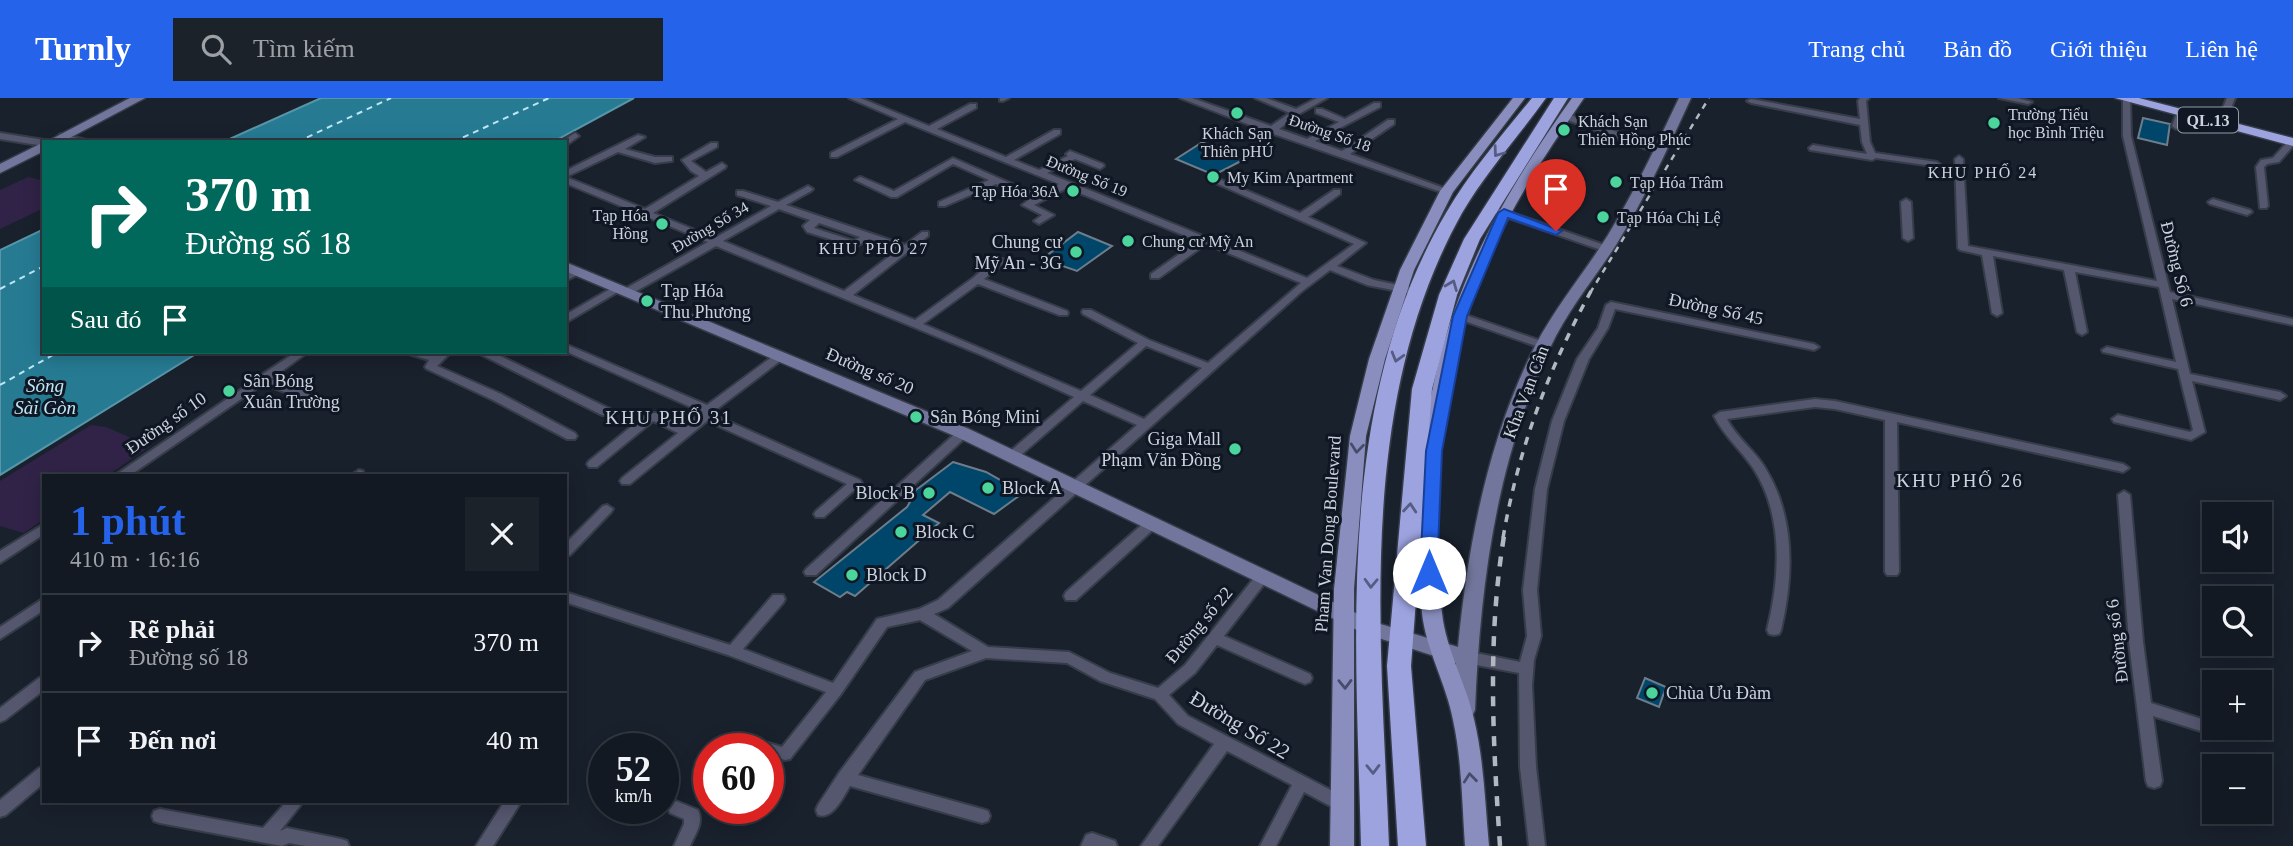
<!DOCTYPE html>
<html lang="vi">
<meta charset="utf-8">
<style>
body{margin:0;font-family:"Times New Roman",serif;background:#1c222a;color:#f1f3f6;height:100vh;display:flex;flex-direction:column;font-size:26px;white-space:nowrap}
*{box-sizing:border-box;margin:0}
p{font-size:23px;color:#9da0a5}
.icon{flex:none;width:38px;height:38px;fill:none;stroke:currentColor;stroke-width:2;stroke-linecap:round;stroke-linejoin:round}
.map{position:relative;flex:1;overflow:hidden}
.sheet{position:absolute;left:42px;top:376px;width:525px;height:329px;display:flex;flex-direction:column;background:#131922;border-radius:0px;box-shadow:0 4px 18px #0003,0 0 0 2px #323840}
.sheet>*{flex:none}
.guide{position:absolute;left:42px;top:42px;width:525px;height:214px;border-radius:0px;box-shadow:0 4px 18px #0003,0 0 0 2px #323840;background:#00695c;color:#fff;overflow:hidden}
.fabs{position:absolute;left:2202px;top:404px;display:grid;gap:14px}
.fabs a{display:grid;place-items:center;width:70px;height:70px;border-radius:0px;background:#131922;box-shadow:0 4px 18px #0003,0 0 0 2px #323840;font-size:35px}
.speed{position:absolute;left:588px;top:635px;display:flex;gap:14px;font-size:35px;font-weight:700;text-align:center}
.speed>*{display:grid;place-content:center;width:91px;height:91px;border-radius:50%;background:#131922;box-shadow:0 4px 18px #0003,0 0 0 2px #323840;line-height:1}
.speed small{font-size:18px;font-weight:400}
.speed .limit{border:10px solid #d22;background:#fff;color:#111}
.pin{position:absolute;display:grid;place-items:center;width:60px;height:60px;color:#fff;margin:-72px -30px;border-radius:50% 50% 50% 0;rotate:-45deg;box-shadow:0 0 7px #0007}
.pin .icon{rotate:45deg}
.me{position:absolute;width:77px;margin:-38px;rotate:0deg;stroke-linejoin:round;filter:drop-shadow(0 0 5px #0008)}
.turn{display:flex;align-items:center;gap:24px;height:147px;padding:0 28px;font-size:32px}
.turn .icon{width:91px;height:91px;stroke-width:2.5}
.turn b{display:block;font-size:49px;line-height:60px}
.then{display:flex;align-items:center;height:66px;padding:0 28px;background:#0003;gap:14px;font-size:26px}
.round{display:grid;place-items:center;flex:none;width:74px;height:74px;border-radius:0px;background:#1c222a}
.summary{display:flex;align-items:center;justify-content:space-between;height:119px;padding:0 28px}
h1{font-size:42px;font-weight:800;line-height:52px;color:#2563eb}
ul{padding:0;list-style:none}
li{display:flex;align-items:center;gap:21px;height:98px;padding:0 28px;border-top:2px solid #323840}
li div{flex:1}
li b{display:block;font-size:26px}
li em{font-style:normal}
header{display:flex;align-items:center;gap:42px;box-sizing:border-box;height:98px;padding:0 35px;background:#2563eb;color:#fff}
header strong{font-size:33px}
nav{display:flex;gap:38px;margin-inline-start:auto;font-size:24px}
.search{width:490px;height:63px;background:#1c222a;display:flex;align-items:center;gap:18px;box-sizing:border-box;padding:0 24px;border-radius:0px;color:#9da0a5;font-size:26px}
.map>svg:first-child{display:block}
.green{fill:#302347}
.water{fill:#267b93;stroke:#5895a9;stroke-width:2}
.lines{fill:none;stroke-linecap:round;stroke-linejoin:round}
.ferry{stroke:#bee7f5;stroke-width:2;stroke-dasharray:6 5;stroke-linecap:butt}
.building{fill:#00466b;stroke:#6d7d8a;stroke-width:2}
.street-casing{stroke:#363d49;stroke-width:4}
.secondary-casing{stroke:#363d49;stroke-width:3}
.primary-casing{stroke:#363d49;stroke-width:3}
.highway-casing{stroke:#363d49;stroke-width:3}
.street{fill:#55576f;fill-rule:evenodd}
.secondary{fill:#72769c;fill-rule:evenodd}
.primary{fill:#898ebf;fill-rule:evenodd}
.highway{fill:#9da3df;fill-rule:evenodd}
.rail-far2{stroke:#b1b8c1;stroke-width:2.5;stroke-dasharray:6 6;stroke-linecap:butt}
.rail-far1{stroke:#b1b8c1;stroke-width:3.5;stroke-dasharray:8 8;stroke-linecap:butt}
.rail{stroke:#b1b8c1;stroke-width:4.5;stroke-dasharray:10 10;stroke-linecap:butt}
.oneway{stroke:#565d82}
.oneway2{stroke:#464d6a}
.route{fill:#2563eb;stroke:#184099;stroke-width:2}
.poi-dot{fill:#4bd49b;stroke:#101724;stroke-width:2.5}
.labels{text-anchor:middle;dominant-baseline:central;stroke-width:6;stroke-linejoin:round;paint-order:stroke}
.far-poi-label{font-size:16px;fill:#cdd3dc;stroke:#101724;text-anchor:start}
.shield{fill:#101724;stroke:#949ba5;stroke-width:2}
.shield-label{font-size:16px;font-weight:bold;fill:#cdd3dc}
.far-street-label{font-size:16px;fill:#cdd3dc;stroke:#101724}
.far-neighbourhood-label{font-size:16px;letter-spacing:2px;fill:#cdd3dc;stroke:#101724}
.poi-label{font-size:18px;fill:#cdd3dc;stroke:#101724;text-anchor:start}
.street-label{font-size:18px;fill:#cdd3dc;stroke:#101724}
.water-label{font-size:19px;font-style:italic;fill:#bee7f5;stroke:#101724}
.neighbourhood-label{font-size:19px;letter-spacing:2px;fill:#cdd3dc;stroke:#101724}
.near-street-label{font-size:21px;fill:#cdd3dc;stroke:#101724}
</style>
<header>
<strong>Turnly</strong>
<div class="search"><svg class="icon" aria-label="search" viewBox="0 0 24 24"><circle cx="10" cy="10" r="6"/><path d="M15 15l6 6"/></svg>Tìm kiếm</div>
<nav><a>Trang chủ</a><a>Bản đồ</a><a>Giới thiệu</a><a>Liên hệ</a></nav>
</header>
<div class="map">
<svg width="2293" height="748" viewBox="0 0 2293 748">
<rect width="100%" height="100%" fill="#19212d"/>
<g class="green">
<path d="M28,79L44,83V110L0,131V92Z"/>
<path d="M91,327L106,329L150,348L107,378H44V421L24,435L0,428V383Z"/>
</g>
<g class="water">
<path d="M321,0H634L553,44H223Z"/>
<path d="M44,131V254H199L0,377V152Z"/>
</g>
<g class="lines">
<g class="ferry">
<path d="M297,44L391,0"/>
<path d="M453,44L549,0"/>
<path d="M0,191L44,168"/>
<path d="M0,287L58,254"/>
</g>
</g>
<g class="building">
<path d="M2143,20L2170,26L2167,47L2138,40Z"/>
<path d="M1201,45H1204L1243,62L1214,77L1176,61Z"/>
<path d="M1078,134L1112,148L1077,173L1042,161Z"/>
<path d="M953,364L986,374L1023,395L994,416L950,394L923,417L939,425L855,498L847,494L840,499L814,484L907,409L910,404L904,401Z"/>
<path d="M1645,580L1666,589L1659,609L1637,600Z"/>
</g>
<g class="lines">
<g class="street-casing">
<g id="street">
<path d="M849,0H860L929,28L970,6H976V10L937,31L1006,59L1054,32H1060V36L1014,62L1039,72L1068,58L1066,56L1070,53L1103,66L1104,68L1100,71L1075,61L1047,75L1307,180L1354,146L1211,83L1216,80L1219,81L1300,115L1334,92H1340V96L1308,119L1366,145L1337,168L1374,182L1422,192L1423,194L1418,197L1367,187L1330,172L1301,194L948,510L934,516L988,549L1069,554L1110,575L1158,590L1185,567L1258,475H1268L1270,478L1268,481L1224,538L1310,576L1312,580L1310,584L1305,586L1300,584L1217,547L1195,575L1169,597L1188,618L1348,701L1350,706L1348,711L1342,713L1336,711L1304,694L1276,748H1260L1292,687L1227,653L1158,748H1141L1214,646L1178,626L1155,601L1100,583L1067,565L986,560L925,582L858,677L982,711L988,713L990,718L988,723L982,725L850,688C843,699 833,722 818,717L816,712L818,707L839,675L915,574L972,553L920,522L887,529L841,596L790,661L785,662L768,657V651H760L763,646L768,645L782,649L826,594L728,557L565,504V494L730,547L773,497H783L785,501L783,505L743,551L833,585L877,521L919,511L938,502L1137,327L1083,303L1015,362H1007L1005,359L1007,356L1074,299L984,258L716,148L631,196H623V192L708,144L565,85V73L638,37L645,39L625,51L655,59H672V63L655,65L618,54L566,79L645,111L699,78L691,73L682,62L711,45H717V49L691,63L706,74L722,65L726,68L725,70L653,115L715,140L771,108L737,97V93H743L778,104L808,88L813,91L811,93L786,107L905,147L922,134H928V138L853,197L915,222L973,180L995,161H1003V165L984,181L1067,213L1068,215L1067,217H1059L978,186L923,226L1081,293L1138,245L1083,216L1082,214L1083,212H1091L1149,242L1208,265L1301,185L1206,146L1159,180H1151V176L1198,143L1067,90L1034,107L1054,117L1039,126L1034,123L1042,117L1022,107L1030,101L996,86L945,108H939V104L989,82L953,66L897,99H891L855,82L860,79L863,80L894,93L953,60L1037,97L1059,86L905,24L837,59H831V55L898,21ZM779,111L810,122L803,128L807,134L855,149L869,141L899,151L844,193L723,143ZM819,125L860,139L854,143L814,130ZM1146,248L1202,270L1144,321L1090,297Z"/>
<path d="M1000,0H1009L1003,3H1000Z"/>
<path d="M1180,0H1192L1271,28L1290,15L1255,0H1266L1296,11L1317,0H1327L1299,16L1279,31L1307,41L1339,24L1316,15V11H1322L1345,21L1374,5H1380V9L1315,43L1342,53L1388,22H1394V26L1350,56L1452,93L1450,95H1444L1268,34Z"/>
<path d="M1860,0H1869L1866,3L1870,44L1875,55L1937,64L1941,67L1940,69L1876,60L1872,62L1810,52L1809,50L1813,47L1867,56L1862,44L1860,27L1751,5L1747,3L1751,1L1860,21L1858,3Z"/>
<path d="M1999,0H2018L2032,4L2028,6Z"/>
<path d="M2123,0L2130,1L2131,38L2170,194L2293,221V227L2172,201L2190,276L2280,294L2286,298L2280,302L2192,283L2205,334L2191,342L2114,324L2112,321L2118,317L2190,334L2193,332L2178,271L2103,254L2102,252L2107,249L2176,264L2159,189L2075,174L2087,234L2082,237L2077,234L2064,172L1993,158L2002,215L1997,218L1992,215L1982,157L1960,152L1958,150L1955,61L1959,58L1963,61L1968,148L2157,183L2123,38Z"/>
<path d="M2227,0H2235L2227,20L2223,23L2219,20Z"/>
<path d="M2178,12L2185,14L2180,28L2176,31L2172,28Z"/>
<path d="M1565,15L1664,51L1665,53L1658,55L1562,20L1561,18Z"/>
<path d="M0,35L44,42L47,44H44V48L0,41Z"/>
<path d="M575,35L579,38L568,46L561,44Z"/>
<path d="M62,36L86,42L87,44H71L59,41V37Z"/>
<path d="M2289,42H2293V48L2279,64L2267,66L2264,69L2268,108L2266,110H2260L2256,69L2261,62L2273,60Z"/>
<path d="M1906,101L1911,104L1913,140L1908,143L1903,140L1901,104Z"/>
<path d="M2213,101L2250,112L2252,114L2247,117L2210,106L2208,104Z"/>
<path d="M1489,107L1610,149L1612,151L1607,154L1604,153L1486,112V108Z"/>
<path d="M577,170L582,173L581,175L565,183V176Z"/>
<path d="M617,187L621,188V192L565,225V217Z"/>
<path d="M1611,204L1814,246L1819,249L1814,252L1615,211L1608,230L1589,261L1564,323L1547,391L1537,492L1541,538L1534,562L1532,587L1536,669L1545,748H1529L1520,669L1519,575L1466,565L1461,563L1459,559L1461,555L1466,553L1520,564L1527,538L1523,492L1535,391L1552,323L1577,261L1598,230L1606,207Z"/>
<path d="M1460,215L1547,245L1548,247L1547,249H1539L1456,220L1455,218Z"/>
<path d="M565,246L707,307L776,256H784L785,258L784,260L713,314L712,316L860,382L862,385L824,419H816L814,416L816,413L847,386L707,323L630,386H622L620,383L622,380L678,335L653,323L597,369H589L587,366L589,363L648,315H656L685,329L702,314L565,253Z"/>
<path d="M296,254H308L271,281L332,303L334,306L332,309H324L263,286L129,378H114L255,282L256,279L260,278Z"/>
<path d="M408,254H424L435,257L439,254H451L437,268L501,296L575,335L577,338L575,341H567L493,302L427,271L425,269L429,262L409,256Z"/>
<path d="M479,254H492L610,311L612,314L610,317H602L480,256Z"/>
<path d="M1815,301L1835,303L2123,366L2129,370L2123,374L1897,324L1899,474L1897,477H1887L1885,474V322L1835,311L1815,309L1727,321C1736,339 1753,351 1764,368C1795,417 1794,477 1781,532L1779,536L1774,537L1769,536L1767,532C1780,480 1784,417 1753,370C1741,352 1724,338 1714,318L1720,314Z"/>
<path d="M963,331L967,332L969,335L967,338L816,477H806L804,474L806,471L959,332Z"/>
<path d="M359,372L363,373L364,378H350Z"/>
<path d="M2124,393L2130,397L2143,544L2151,605L2214,625V630L2231,631L2234,635L2231,639L2226,641L2153,618L2162,683L2160,688L2154,690L2148,688L2146,683L2129,544L2118,397Z"/>
<path d="M607,407L613,411L611,414L570,457L565,459V446L603,408Z"/>
<path d="M1151,422L1157,426L1156,429L1076,502H1066L1064,498L1066,494L1146,423Z"/>
<path d="M44,426V436L0,465V453Z"/>
<path d="M44,500V512L0,541V529Z"/>
<path d="M44,578V592L5,622L0,624V610L39,580Z"/>
<path d="M44,668V685L6,717L0,719V702L39,670Z"/>
<path d="M676,703L698,712C704,725 695,736 690,748H674L684,726V721L670,715L668,710L670,705Z"/>
<path d="M286,704H303L280,733L287,730L341,741L347,743L349,748H306L289,745L282,748L160,725L154,723L152,718L154,713L160,711L263,730Z"/>
<path d="M504,704H521L493,748H476Z"/>
<path d="M1092,735L1115,743L1117,748H1081L1086,737Z"/>
</g>
</g>
<g class="secondary-casing">
<g id="secondary">
<path d="M130,0H145L62,44H46Z"/>
<path d="M1679,0H1691C1668,50 1645,100 1616,147C1594,181 1567,213 1550,250C1496,363 1480,488 1475,612L1472,618L1464,621L1456,618L1453,612L1456,565L1363,535L957,339L565,173V164L969,331L1377,525L1458,549C1468,446 1488,341 1535,248C1556,208 1585,174 1608,137C1635,93 1657,46 1679,0Z"/>
<path d="M44,44V53L0,75V66Z"/>
</g>
</g>
<g class="primary-casing">
<g id="primary">
<path d="M1513,0H1525L1453,94L1414,172L1385,261L1366,338L1354,491V748H1330L1334,491L1350,338L1369,261L1400,172L1440,93Z"/>
<path d="M1572,0H1584C1549,51 1514,103 1489,160C1442,268 1427,398 1442,515C1446,552 1466,585 1474,621C1484,663 1485,706 1489,748H1465C1462,706 1462,663 1453,622C1446,585 1426,552 1422,515C1410,408 1423,287 1464,187C1491,120 1530,59 1572,0Z"/>
</g>
</g>
<g class="highway-casing">
<g id="highway">
<path d="M1532,0H1546C1518,39 1486,74 1462,115C1355,306 1381,539 1389,748H1361C1356,538 1335,304 1446,115C1470,74 1502,37 1532,0Z"/>
<path d="M1554,0H1568L1480,141L1457,197L1432,291L1411,568L1426,748H1398L1387,568L1412,291L1439,197L1464,141Z"/>
<path d="M2115,0H2139L2293,40V48Z"/>
</g>
</g>
<use href="#street" class="street"/>
<use href="#secondary" class="secondary"/>
<use href="#primary" class="primary"/>
<use href="#highway" class="highway"/>
<path class="rail-far2" d="M1590,195L1709,0"/>
<path class="rail-far1" d="M1503,440C1518,352 1548,272 1591,193"/>
<path class="rail" d="M1500,748C1493,645 1487,541 1504,438"/>
</g>
<defs><path id="oneway-chevron" d="M-2-3.5L2.5 0L-2 3.5" fill="none" stroke-width="1.6" stroke-linecap="round" stroke-linejoin="round" transform="scale(1.75)"/></defs>
<g class="oneway">
<use href="#oneway-chevron" transform="translate(1498 54) rotate(126)"/>
<use href="#oneway-chevron" transform="translate(1452 187) rotate(-68)"/>
<use href="#oneway-chevron" transform="translate(1397 259) rotate(106)"/>
<use href="#oneway-chevron" transform="translate(1410 410) rotate(-85)"/>
<use href="#oneway-chevron" transform="translate(1371 485) rotate(92)"/>
<use href="#oneway-chevron" transform="translate(1373 671) rotate(89)"/>
</g>
<g class="oneway2">
<use href="#oneway-chevron" transform="translate(1357 350) rotate(96)"/>
<use href="#oneway-chevron" transform="translate(1345 586) rotate(89)"/>
<use href="#oneway-chevron" transform="translate(1470 680) rotate(-96)"/>
</g>
<path class="route" d="M1504,111L1562,133L1556,137L1508,120L1467,218L1442,353L1437,475L1429,481L1420,475L1426,353L1453,218L1498,115Z"/>
<g class="poi-dot">
<circle cx="1237" cy="15" r="7"/>
<circle cx="1994" cy="25" r="7"/>
<circle cx="1564" cy="32" r="7"/>
<circle cx="1213" cy="79" r="7"/>
<circle cx="1616" cy="84" r="7"/>
<circle cx="1073" cy="93" r="7"/>
<circle cx="1603" cy="119" r="7"/>
<circle cx="662" cy="126" r="7"/>
<circle cx="1128" cy="143" r="7"/>
<circle cx="1076" cy="154" r="7"/>
<circle cx="647" cy="203" r="7"/>
<circle cx="229" cy="293" r="7"/>
<circle cx="916" cy="319" r="7"/>
<circle cx="1235" cy="351" r="7"/>
<circle cx="988" cy="390" r="7"/>
<circle cx="929" cy="395" r="7"/>
<circle cx="901" cy="434" r="7"/>
<circle cx="852" cy="477" r="7"/>
<circle cx="1652" cy="595" r="7"/>
</g>
<g class="labels">
<g class="far-poi-label">
<text x="2008" y="16">Trường Tiểu<tspan x="2008" dy="18">học Bình Triệu</tspan></text>
<text x="1578" y="23">Khách Sạn<tspan x="1578" dy="18">Thiên Hồng Phúc</tspan></text>
<text x="1237" y="35" text-anchor="middle">Khách Sạn<tspan x="1237" dy="18">Thiên pHÚ</tspan></text>
<text x="1227" y="79">My Kim Apartment</text>
<text x="1630" y="84">Tạp Hóa Trâm</text>
<text x="1059" y="93" text-anchor="end">Tạp Hóa 36A</text>
<text x="648" y="117" text-anchor="end">Tạp Hóa<tspan x="648" dy="18">Hồng</tspan></text>
<text x="1617" y="119">Tạp Hóa Chị Lệ</text>
<text x="1142" y="143">Chung cư Mỹ An</text>
</g>
<rect class="shield" x="2178" y="9.5" width="60" height="25" rx="5"/>
<g class="shield-label">
<text x="2208" y="22">QL.13</text>
</g>
<g class="far-street-label">
<text transform="translate(1330 35) rotate(19)">Đường Số 18</text>
<text transform="translate(1087 78) rotate(22)">Đường Số 19</text>
<text transform="translate(710 129) rotate(-30)">Đường Số 34</text>
</g>
<g class="far-neighbourhood-label">
<text x="1983" y="74">KHU PHỐ 24</text>
<text x="874" y="150">KHU PHỐ 27</text>
</g>
<g class="poi-label">
<text x="1062" y="144" text-anchor="end">Chung cư<tspan x="1062" dy="21">Mỹ An - 3G</tspan></text>
<text x="661" y="193">Tạp Hóa<tspan x="661" dy="21">Thu Phương</tspan></text>
<text x="243" y="283">Sân Bóng<tspan x="243" dy="21">Xuân Trường</tspan></text>
<text x="930" y="319">Sân Bóng Mini</text>
<text x="1221" y="341" text-anchor="end">Giga Mall<tspan x="1221" dy="21">Phạm Văn Đồng</tspan></text>
<text x="1002" y="390">Block A</text>
<text x="915" y="395" text-anchor="end">Block B</text>
<text x="915" y="434">Block C</text>
<text x="866" y="477">Block D</text>
<text x="1666" y="595">Chùa Ưu Đàm</text>
</g>
<g class="street-label">
<text transform="translate(2177 166) rotate(76)">Đường Số 6</text>
<text transform="translate(1716 211) rotate(12)">Đường Số 45</text>
<text transform="translate(870 273) rotate(23)">Đường số 20</text>
<text transform="translate(1526 294) rotate(-69)">Kha Vạn Cân</text>
<text transform="translate(166 325) rotate(-35)">Đường số 10</text>
<text transform="translate(1328 436) rotate(-86)">Pham Van Dong Boulevard</text>
<text transform="translate(1199 527) rotate(-50)">Đường số 22</text>
<text transform="translate(2117 543) rotate(-97)">Đường số 6</text>
</g>
<g class="water-label">
<text x="45" y="287">Sông<tspan x="45" dy="22">Sài Gòn</tspan></text>
</g>
<g class="neighbourhood-label">
<text x="669" y="319">KHU PHỐ 31</text>
<text x="1960" y="382">KHU PHỐ 26</text>
</g>
<g class="near-street-label">
<text transform="translate(1240 627) rotate(31)">Đường Số 22</text>
</g>
</g>
</svg>
<div class="fabs">
<a><svg class="icon" aria-label="sound" viewBox="0 0 24 24"><path d="M4 9h4l5-4v14l-5-4H4zM17 9q2 3 0 6"/></svg></a>
<a><svg class="icon" aria-label="search" viewBox="0 0 24 24"><circle cx="10" cy="10" r="6"/><path d="M15 15l6 6"/></svg></a>
<a>+</a>
<a>−</a>
</div>
<div class="speed"><div>52<small>km/h</small></div><div class="limit">60</div></div>
<div class="pin" style="left:1556px;top:133px;background:#d93025"><svg class="icon" aria-label="arrive" viewBox="0 0 24 24"><path d="M6 21V4h12l-3 4 3 4H6"/></svg></div>
<svg class="me" style="left:1429px;top:475px" viewBox="-20 -20 40 40"><circle r="19" fill="#fff"/><path d="M0-13L10 11 0 6-10 11z" fill="#2563eb"/></svg>
<div class="guide">
<div class="turn"><svg class="icon" aria-label="right" viewBox="0 0 24 24"><path d="M7 20v-9h11M14 6l5 5-5 5"/></svg><div><b>370 m</b>Đường số 18</div></div>
<div class="then">Sau đó<svg class="icon" aria-label="arrive" viewBox="0 0 24 24"><path d="M6 21V4h12l-3 4 3 4H6"/></svg></div>
</div>
<section class="sheet">
<div class="summary"><div><h1>1 phút</h1><p>410 m · 16:16</p></div><a class="round"><svg class="icon" aria-label="close" viewBox="0 0 24 24"><path d="M6 6l12 12M18 6L6 18"/></svg></a></div>
<ul>
<li><svg class="icon" aria-label="right" viewBox="0 0 24 24"><path d="M7 20v-9h11M14 6l5 5-5 5"/></svg><div><b>Rẽ phải</b><p>Đường số 18</p></div><em>370 m</em></li>
<li><svg class="icon" aria-label="arrive" viewBox="0 0 24 24"><path d="M6 21V4h12l-3 4 3 4H6"/></svg><div><b>Đến nơi</b></div><em>40 m</em></li>
</ul>
</section>
</div>
